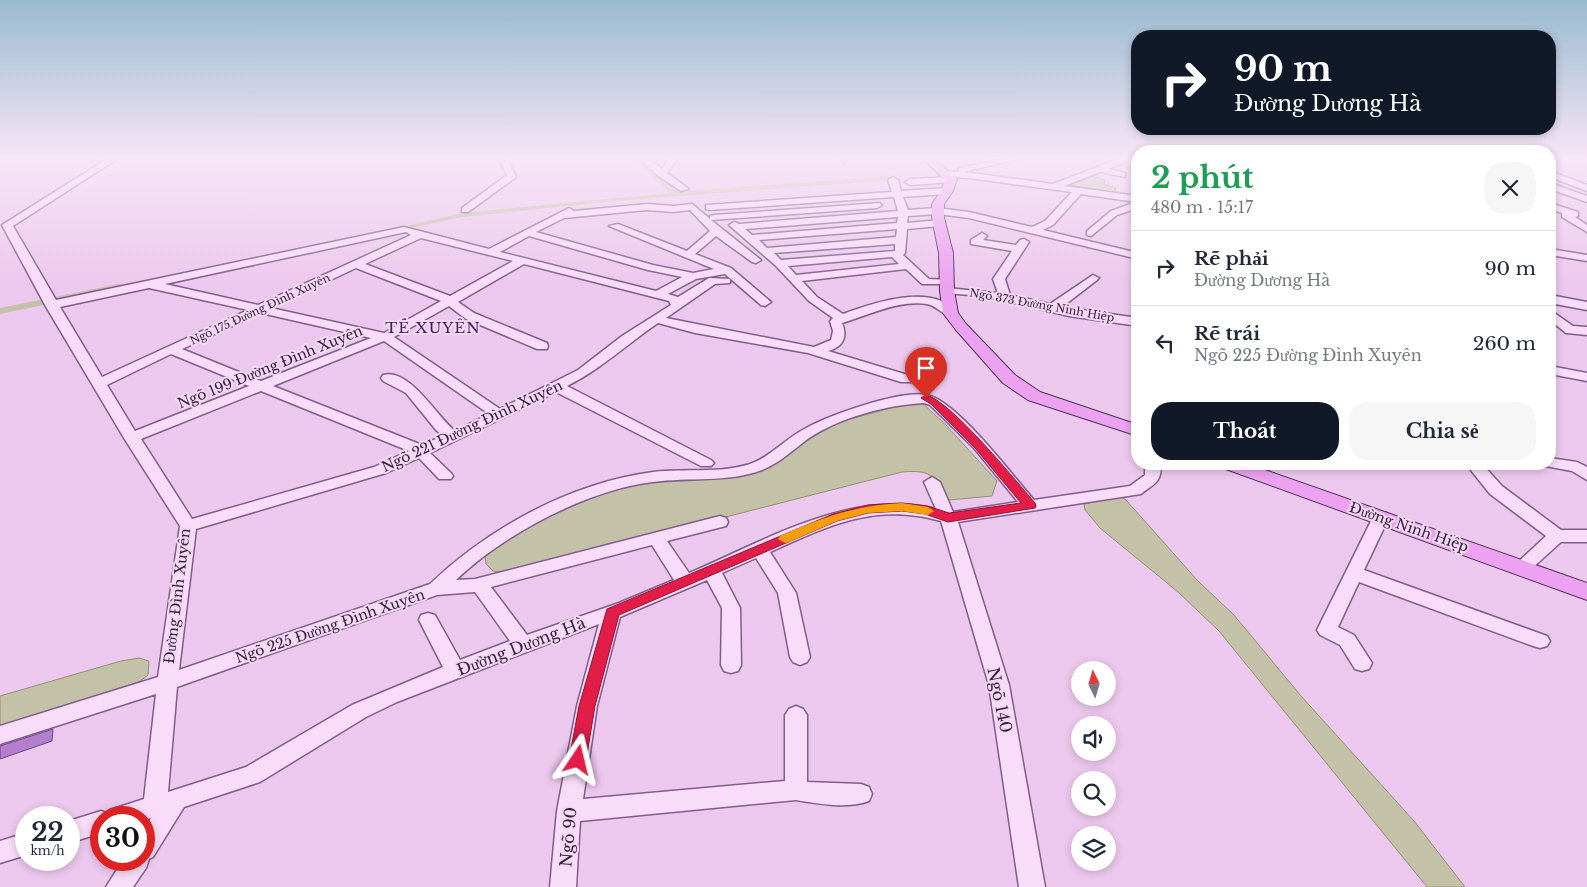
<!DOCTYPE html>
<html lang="vi">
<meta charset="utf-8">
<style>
body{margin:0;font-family:"Libre Baskerville",serif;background:#f6f6f7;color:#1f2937;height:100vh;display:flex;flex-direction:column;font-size:19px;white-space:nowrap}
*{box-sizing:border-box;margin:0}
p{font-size:16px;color:#747a83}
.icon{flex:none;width:28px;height:28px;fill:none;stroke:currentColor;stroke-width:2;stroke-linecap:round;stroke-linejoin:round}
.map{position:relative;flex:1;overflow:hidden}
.panel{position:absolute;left:1131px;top:145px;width:425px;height:325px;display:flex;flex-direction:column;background:#fff;border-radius:20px;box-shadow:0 2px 8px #0003}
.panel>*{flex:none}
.banner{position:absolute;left:1131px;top:30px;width:425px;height:105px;border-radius:20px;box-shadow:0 2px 8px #0003;background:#111827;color:#fff;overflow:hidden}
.needle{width:32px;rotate:355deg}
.controls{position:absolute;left:1071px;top:661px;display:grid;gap:10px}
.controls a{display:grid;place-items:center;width:45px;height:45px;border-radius:50%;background:#fff;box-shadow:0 2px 8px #0003;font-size:25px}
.speed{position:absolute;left:15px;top:806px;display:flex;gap:10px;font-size:25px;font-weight:700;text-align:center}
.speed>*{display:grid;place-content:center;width:65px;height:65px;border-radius:50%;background:#fff;box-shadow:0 2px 8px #0003;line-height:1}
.speed small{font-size:12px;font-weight:400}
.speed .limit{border:8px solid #d22;background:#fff;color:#111}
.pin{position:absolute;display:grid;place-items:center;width:42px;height:42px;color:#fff;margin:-51px -21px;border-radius:50% 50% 50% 0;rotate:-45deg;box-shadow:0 0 5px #0007}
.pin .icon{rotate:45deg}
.me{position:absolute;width:55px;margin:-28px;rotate:10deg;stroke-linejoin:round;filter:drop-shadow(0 0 4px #0008)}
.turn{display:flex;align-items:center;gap:18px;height:105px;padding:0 20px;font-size:22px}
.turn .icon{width:65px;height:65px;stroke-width:2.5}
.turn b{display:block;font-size:35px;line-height:42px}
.round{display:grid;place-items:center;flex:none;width:52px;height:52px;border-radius:20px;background:#f6f6f7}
.overview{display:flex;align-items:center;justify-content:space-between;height:85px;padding:0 20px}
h1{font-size:30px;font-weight:700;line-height:38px;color:#1e9e55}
.primary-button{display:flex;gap:10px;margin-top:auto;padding:10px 20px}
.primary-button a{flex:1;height:58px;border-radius:20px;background:#111827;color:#fff;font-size:20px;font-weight:700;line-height:58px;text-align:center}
.primary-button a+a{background:#f6f6f7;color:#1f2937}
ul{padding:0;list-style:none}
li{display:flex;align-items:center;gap:15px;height:75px;padding:0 20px;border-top:1px solid #e0e1e3}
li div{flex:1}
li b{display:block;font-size:19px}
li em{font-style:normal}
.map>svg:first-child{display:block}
.water{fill:#c3c2a9;stroke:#91916f}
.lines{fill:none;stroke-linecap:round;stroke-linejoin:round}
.canal{fill:#c3c2a9;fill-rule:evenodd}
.building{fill:#b37fcc;stroke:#71438a}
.minor-casing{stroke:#815d8b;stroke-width:3}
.major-casing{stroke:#4e3159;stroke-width:2}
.minor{fill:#f8dcf9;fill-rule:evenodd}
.major{fill:#eca2f0;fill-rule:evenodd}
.route{fill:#e11d48;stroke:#92132f}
.slow{fill:#f59e0b}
.labels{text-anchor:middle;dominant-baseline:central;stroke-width:4;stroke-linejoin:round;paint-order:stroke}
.far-street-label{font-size:11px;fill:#34213b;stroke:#f5d8f6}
.street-label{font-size:14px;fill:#34213b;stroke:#f5d8f6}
.neighbourhood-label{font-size:15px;letter-spacing:1px;fill:#422067;stroke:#f5d8f6}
.near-street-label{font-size:16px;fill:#34213b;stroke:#f5d8f6}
</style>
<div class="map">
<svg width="1587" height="887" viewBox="0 0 1587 887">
<rect width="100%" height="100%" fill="#edc8ee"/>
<g class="water">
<path d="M1088,175L1105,180L1104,184L1116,188L1113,193L1071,185L1070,184Z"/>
<path d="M919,400L946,425L997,481L992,496L949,500C928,487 945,468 902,472L506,573L493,571L486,564L485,555L492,549L548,517L617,487L778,461L807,440L840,422Z"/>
<path d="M1120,496L1126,500L1198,581L1234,615L1301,696L1414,821L1465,887H1427L1219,631L1178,592L1100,528L1085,510L1084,504Z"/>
<path d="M139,658L149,661L148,675L139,682L0,726V696L121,661Z"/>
</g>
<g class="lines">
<g class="canal">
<path d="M633,159H640L678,192L890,176L893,178L890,180L615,201L462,217L406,229L402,227L462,213L670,193Z"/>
<path d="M119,284L122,285V289L0,314V308Z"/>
</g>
</g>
<path class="building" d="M53,729L52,741L0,759V746Z"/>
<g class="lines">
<g class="minor-casing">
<g id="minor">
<path d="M107,159H117L13,226L56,300L404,227L489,249L569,208L574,211L647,204L673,206L692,204L710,219V216L714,215L880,203L882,205L877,208L711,220L761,260L756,263L752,262L716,236L695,254L731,268L771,302L765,306L761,305L725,274L696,279L668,294L678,297L709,278L730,279V283L715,284L666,318L814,347L831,340L833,331L830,321L833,318L809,301L775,265L729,225L734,222L739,224L898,211L894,197L709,210L706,209V205L892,192L888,180L893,177L898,180L901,191L947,188L952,191L947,194L903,197L908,210L938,208L969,212L1032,227L1045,221L1072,192L969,178L946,177L942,174L946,171L959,172V168L1003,159H1018L964,172L1053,184L1118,159H1124V163L1108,169L1125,173V177L1100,172L1064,186L1138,196V208L1117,215L1091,236L1087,235V231L1111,211L1136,202L1081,194L1053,225L1043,230L1138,253V259L969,218L938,214L908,216L907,223L940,220L945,223L940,226L907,229L905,253L903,255L929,279L951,280V284H922L906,269L802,281L817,297L843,314C873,303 933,282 957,313L951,317C942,314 937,306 927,304C897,300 870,315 842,323C848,337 843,347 828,351L911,376L913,379L911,382H901L808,353L695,333L658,323C627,344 600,370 567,386L711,460L714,463L711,466H701L556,392L430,453L451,473L453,476L451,479H439L419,458L386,473L196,529L179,670L430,584C489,528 570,483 653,472C685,468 719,474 750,464C770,457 783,441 801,431C826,416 899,390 927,395C957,401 1012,475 1034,500L1130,486L1145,475V464H1161C1161,483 1155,483 1141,494L958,522L1009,685L1045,887H1019L989,685L941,521C875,502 828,526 770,552L796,593L810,657L807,662L800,665L793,662L790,657L778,593L756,558L722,573L740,608L741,665L738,671L731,673L724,671L721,665L722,608L707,580L620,617L597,706L583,799L785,781V715L789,709L796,706L803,709L807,715V782L861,784L869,787L872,794L869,801C847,809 819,804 796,800L580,821L576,887H550L557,811L577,706L599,624L397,702L366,717L260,782L184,807L153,857L149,859L146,868L133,887H106L123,860H144V829L151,818L144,820V818H101V833L69,843V821L101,811L108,814L110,810L144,799L156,694L0,744V726L158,677L180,526L124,438L45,305L2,225ZM647,210L673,212L690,210L710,231L687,251L618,224L609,226L714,269L693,273L653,265L536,232L564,218ZM898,217L897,223L752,235L745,229ZM897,229L896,237L767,248L759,240ZM406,232L411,235L258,305L165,284ZM529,236L648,270L682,277L656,291L500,252ZM421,238L513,261L450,296L365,264ZM895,244V251L781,260L774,253ZM892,257L899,264L796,275L788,266ZM524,264L669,301L671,305L622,336L578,370L500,409L394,337L449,306L466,319L537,349H547L548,346L547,343L474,313L458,302ZM356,268L441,301L384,333L271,308ZM149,288L248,310L102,377L60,307ZM261,313L371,338L261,381L182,349ZM384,341L489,414L455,431C436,416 410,368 383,375L381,378L383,381L406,393L436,430L443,436L422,445L273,386ZM171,354L249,386L135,431L107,385ZM261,391L409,451L374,467L192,519L141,439ZM924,403L930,405L974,448L1018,502L953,512L940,482L932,477L924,482L936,509C852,488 764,541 689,573L667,541L726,526L728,522L726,518L720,516L475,579L456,580C504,534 587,490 653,482C690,477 727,483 762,470C780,463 794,449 809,438C841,417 887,405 924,403ZM652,545L674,580L619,603L527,635L491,587ZM475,592L510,641L460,660L435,615L428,613L421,615L419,620L443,667L352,705L246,767L168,792L177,687L437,595Z"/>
<path d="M499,159H507L516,176L515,178L468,212H462V208L507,175Z"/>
<path d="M639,159H648L662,169L669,159H677L667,173L689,189L681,191L657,175Z"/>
<path d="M840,159H850L844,162Z"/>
<path d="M1132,159H1138V162L1133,161Z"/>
<path d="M1550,159H1561L1550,163Z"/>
<path d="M1550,171L1587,185V191L1550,177Z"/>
<path d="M950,177L955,180L953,182L910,185L905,182L910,179Z"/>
<path d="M1550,183L1587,196V202L1550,189Z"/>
<path d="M1550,203L1578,212V216L1575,217L1587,225V232L1562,217V213L1550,209Z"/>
<path d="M982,233L987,236L983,240L1016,245L1020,240L1024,239L1029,242L1005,279L1010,295L1050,304L1093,275L1099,278L1097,280L1062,307L1138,318V326L1069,316L984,296L943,293L941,291L947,288L998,293L993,279L1012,251L971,244V240Z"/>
<path d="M1550,249L1587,255V261L1550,255Z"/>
<path d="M1550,295L1587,302V310L1550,303Z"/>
<path d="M1550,310L1573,326L1587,327V335L1566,333L1550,320Z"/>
<path d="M1550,366L1587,373V381L1550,374Z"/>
<path d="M1550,458L1577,462L1587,467V480L1572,471L1545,466L1543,464H1550Z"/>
<path d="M1466,464H1482L1502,486L1561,530H1587V542H1561L1529,571L1523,573L1517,571L1514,567L1517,563L1546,536L1490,494Z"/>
<path d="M1381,512L1387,513L1389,517L1364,570L1547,636L1550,641L1547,646L1540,648L1533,646L1359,582L1338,627L1354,635L1372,663L1369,669L1362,671L1355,669L1340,645L1320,635L1317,630L1373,517L1375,513Z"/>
<path d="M26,833V855L0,863V841Z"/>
</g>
</g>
<g class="major-casing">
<g id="major">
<path d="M923,159H934L957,179L953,191L944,204V218L953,253L954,291L958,313L966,324L1015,375L1040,392L1138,425V436L1028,400L1003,383L956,330L943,313L940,291L939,253L932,218V204L941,191L945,180Z"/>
<path d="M1221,464H1248L1587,583V600L1223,468Z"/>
</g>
</g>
<use href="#minor" class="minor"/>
<use href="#major" class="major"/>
</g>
<linearGradient id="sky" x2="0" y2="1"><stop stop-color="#99bacf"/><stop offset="0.56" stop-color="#f7e6f7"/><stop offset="1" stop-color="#f7e6f7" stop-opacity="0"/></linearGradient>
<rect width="1587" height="283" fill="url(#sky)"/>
<path class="route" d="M926,395C951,401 1015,480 1035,503L1036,506L1035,508L948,522L925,514L902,511L868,513L837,521L619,615L595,706L586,760L584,765L578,767L572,765L569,760L579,706L607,609L833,514L868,505L902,503L927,506L949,513L1021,503L975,448L931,404L921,398Z"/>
<path class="slow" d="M902,503L928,507L934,511L928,515L902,511L868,513L837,521L789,542L785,543L778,539L780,536C824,517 853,506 902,503Z"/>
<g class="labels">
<g class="far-street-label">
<text transform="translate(1042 305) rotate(10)">Ngõ 373 Đường Ninh Hiệp</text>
<text transform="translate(260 309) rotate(-25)">Ngõ 175 Đường Đình Xuyên</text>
</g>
<g class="street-label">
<text transform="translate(270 367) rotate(-22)">Ngõ 199 Đường Đình Xuyên</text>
<text transform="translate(472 426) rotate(-25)">Ngõ 221 Đường Đình Xuyên</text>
<text transform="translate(1409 527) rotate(19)">Đường Ninh Hiệp</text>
<text transform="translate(177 596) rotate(-83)">Đường Đình Xuyên</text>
<text transform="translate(330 626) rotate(-19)">Ngõ 225 Đường Đình Xuyên</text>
</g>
<g class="neighbourhood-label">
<text x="433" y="327">TẾ XUYÊN</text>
</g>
<g class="near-street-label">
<text transform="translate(521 646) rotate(-21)">Đường Dương Hà</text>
<text transform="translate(1000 700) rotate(78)">Ngõ 140</text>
<text transform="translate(568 837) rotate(-85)">Ngõ 90</text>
</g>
</g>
</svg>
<div class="controls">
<a><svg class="needle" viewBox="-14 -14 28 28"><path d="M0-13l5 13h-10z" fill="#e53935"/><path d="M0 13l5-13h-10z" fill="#747a83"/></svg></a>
<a><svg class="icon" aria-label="sound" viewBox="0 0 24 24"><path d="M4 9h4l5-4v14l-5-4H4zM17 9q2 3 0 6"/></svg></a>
<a><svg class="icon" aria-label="search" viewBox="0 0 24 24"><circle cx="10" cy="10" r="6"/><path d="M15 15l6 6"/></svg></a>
<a><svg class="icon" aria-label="layers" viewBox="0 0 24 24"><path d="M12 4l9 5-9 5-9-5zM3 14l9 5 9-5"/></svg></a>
</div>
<div class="speed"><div>22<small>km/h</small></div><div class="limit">30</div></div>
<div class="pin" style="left:926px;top:398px;background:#d93025"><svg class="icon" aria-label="arrive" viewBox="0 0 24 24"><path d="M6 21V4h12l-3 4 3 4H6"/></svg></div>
<svg class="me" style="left:578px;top:760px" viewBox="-20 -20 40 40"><path d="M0-17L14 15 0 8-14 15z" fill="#e11d48" stroke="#fff" stroke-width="4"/></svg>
<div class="banner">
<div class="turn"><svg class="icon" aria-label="right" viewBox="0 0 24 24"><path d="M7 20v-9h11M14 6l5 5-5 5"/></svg><div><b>90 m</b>Đường Dương Hà</div></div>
</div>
<section class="panel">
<div class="overview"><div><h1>2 phút</h1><p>480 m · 15:17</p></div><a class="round"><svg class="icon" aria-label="close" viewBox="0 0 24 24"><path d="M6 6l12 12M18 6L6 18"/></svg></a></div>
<ul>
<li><svg class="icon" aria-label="right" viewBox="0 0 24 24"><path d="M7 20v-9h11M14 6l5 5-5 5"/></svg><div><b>Rẽ phải</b><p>Đường Dương Hà</p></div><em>90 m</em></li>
<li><svg class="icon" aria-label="left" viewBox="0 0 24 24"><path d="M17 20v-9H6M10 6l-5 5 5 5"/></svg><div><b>Rẽ trái</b><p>Ngõ 225 Đường Đình Xuyên</p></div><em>260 m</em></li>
</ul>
<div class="primary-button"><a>Thoát</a><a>Chia sẻ</a></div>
</section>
</div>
